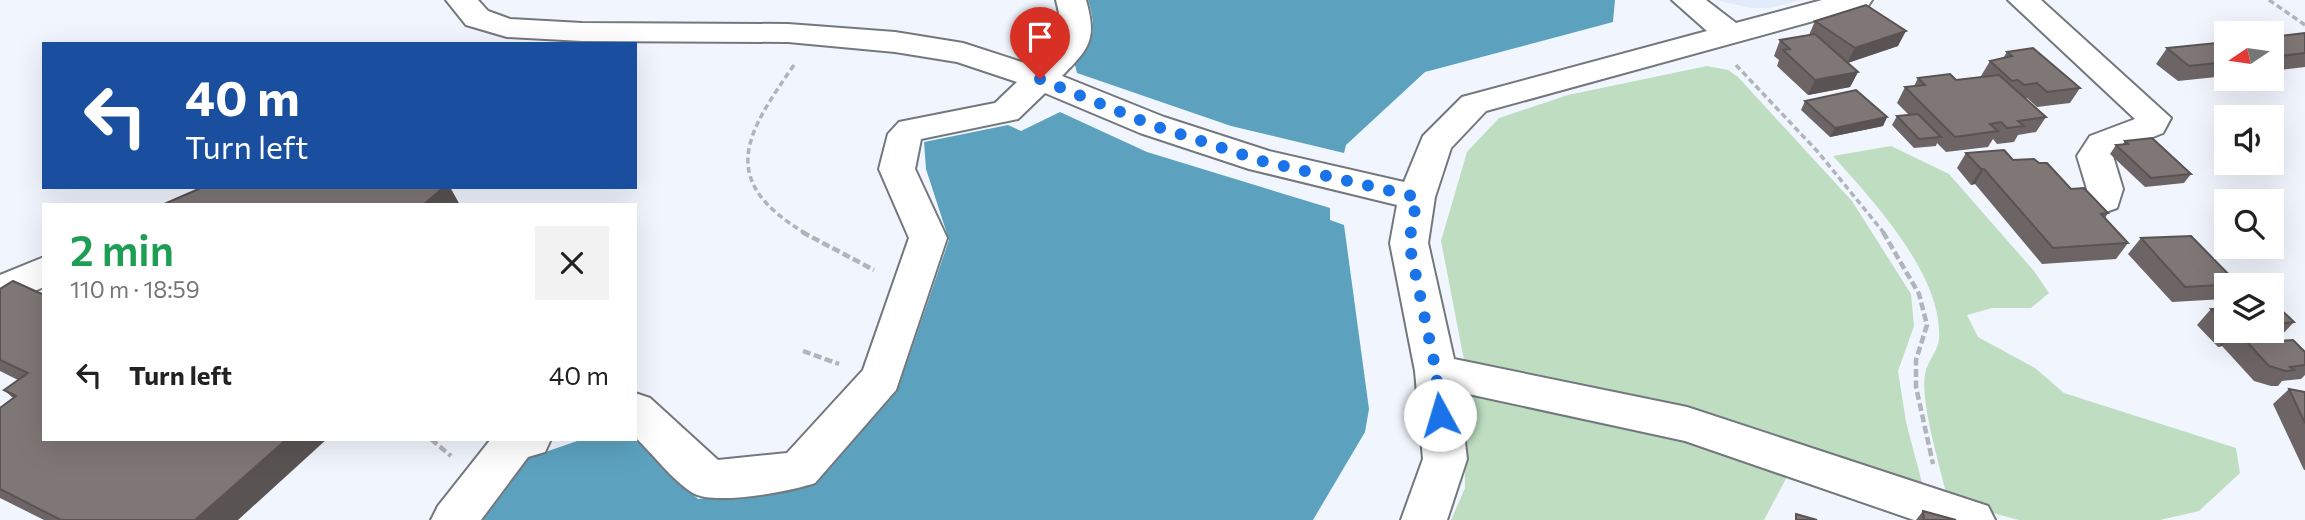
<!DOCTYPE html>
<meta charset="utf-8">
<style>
body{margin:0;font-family:Commissioner,sans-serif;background:#f2f2f2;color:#222;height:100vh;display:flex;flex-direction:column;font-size:26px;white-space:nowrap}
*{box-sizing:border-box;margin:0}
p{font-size:23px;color:#767676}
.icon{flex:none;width:38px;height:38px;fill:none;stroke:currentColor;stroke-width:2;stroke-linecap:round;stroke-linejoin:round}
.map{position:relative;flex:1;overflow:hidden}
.details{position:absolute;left:42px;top:203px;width:595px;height:238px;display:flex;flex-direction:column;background:#fff;border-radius:0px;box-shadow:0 7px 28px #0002}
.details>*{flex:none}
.hud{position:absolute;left:42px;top:42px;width:595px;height:147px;border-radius:0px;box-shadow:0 7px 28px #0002;background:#1a4fa0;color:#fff;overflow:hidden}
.needle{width:46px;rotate:257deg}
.fabs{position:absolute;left:2214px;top:21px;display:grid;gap:14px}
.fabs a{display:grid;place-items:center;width:70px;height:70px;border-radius:0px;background:#fff;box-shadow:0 7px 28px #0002;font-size:35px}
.pin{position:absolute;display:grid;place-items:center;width:60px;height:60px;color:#fff;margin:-72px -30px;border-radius:50% 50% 50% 0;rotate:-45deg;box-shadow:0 0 7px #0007}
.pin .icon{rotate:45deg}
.me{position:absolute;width:77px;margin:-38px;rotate:354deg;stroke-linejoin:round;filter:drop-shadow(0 0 5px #0008)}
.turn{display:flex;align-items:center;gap:24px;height:147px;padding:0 28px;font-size:32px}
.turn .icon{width:91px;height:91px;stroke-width:2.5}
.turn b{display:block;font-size:49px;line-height:60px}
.round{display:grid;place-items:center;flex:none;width:74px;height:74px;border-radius:0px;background:#f2f2f2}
.headline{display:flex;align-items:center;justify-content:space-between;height:119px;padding:0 28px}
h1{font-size:42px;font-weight:600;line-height:52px;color:#1e9e55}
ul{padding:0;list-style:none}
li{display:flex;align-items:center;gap:21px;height:105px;padding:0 28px}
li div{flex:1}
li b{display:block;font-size:26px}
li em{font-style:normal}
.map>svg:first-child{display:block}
.built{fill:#e2ebf9}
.green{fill:#beddc1}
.water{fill:#5ca2bf}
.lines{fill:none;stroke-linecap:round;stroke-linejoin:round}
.minor-casing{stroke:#73787e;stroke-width:4}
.path-far1{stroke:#b0b4bb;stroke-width:3.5;stroke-dasharray:6 3.5;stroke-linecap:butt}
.path{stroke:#b0b4bb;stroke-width:4.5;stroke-dasharray:8 3.5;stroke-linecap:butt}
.minor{fill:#fff;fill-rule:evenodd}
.wall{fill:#6d6565}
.shaded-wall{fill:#595353}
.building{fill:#7f7676;stroke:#595353;stroke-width:2}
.route{stroke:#1a73e8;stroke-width:12;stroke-dasharray:0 21.6}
</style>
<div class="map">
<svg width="2305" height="520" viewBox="0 0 2305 520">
<rect width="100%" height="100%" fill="#f1f6fe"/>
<path class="built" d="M1715,0H1802L1770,8H1751Z"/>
<g class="green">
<path d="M1707,66L1728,70L1738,77L1852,201L1911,294L1914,326L1898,371L1906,422L1925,494L1674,410L1464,360L1441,241L1467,152L1499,118L1568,95Z"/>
<path d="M1891,146L1949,174L2034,271L2049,293L2031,308H1992L1967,315L1978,337L2035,368L2064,393L2236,448L2240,473L2199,511L2160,520H2019L1948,501C1941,469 1920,404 1925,374C1927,362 1938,351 1939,339C1943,275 1873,201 1833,156Z"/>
<path d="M1467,391L1668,430L1789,473L1764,520H1451L1465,488L1464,414L1459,404L1461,396Z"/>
</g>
<g class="water">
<path d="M1088,0H1615L1613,22L1425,72L1346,145L1344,153L1231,126L1077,73L1074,61C1096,43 1096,25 1088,0Z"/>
<path d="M1060,112L1147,152L1330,208V220L1344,225L1369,409L1365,432L1313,520H482L528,458L583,439L635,437L698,499L809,485L899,386L949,240L926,169L924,142L1008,125L1021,131Z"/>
</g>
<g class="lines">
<g class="minor-casing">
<g id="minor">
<path d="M446,0H478L488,11L510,19L582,23L788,24L895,32L963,43L1034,66C1061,41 1065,36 1056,0H1086C1097,39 1090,48 1062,76L1164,117L1269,151L1404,182L1423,136L1462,97L1707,31L1672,0H1706L1736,23L1822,0H1872L1868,6L1486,111L1451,148L1435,197L1428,243L1454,359L1687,407L1988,506L1995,520H1914L1685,441L1459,392L1467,459L1447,520H1401L1423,459L1415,371L1390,243L1397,205L1249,169L1140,133L1045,93L1018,119L921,139L915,169L947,238L896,390L815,483C792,491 714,506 693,493C674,482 652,453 635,437V393L650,398L718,460L787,453L863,370L909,238L879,169L888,134L899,122L995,103L1017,82L957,62L895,52L788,42L582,41L507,37L466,25Z"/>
<path d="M2008,0H2041L2171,118L2163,133L2115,152L2113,156L2123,189L2117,208L2089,218L2076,215L2071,206L2087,189L2077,156L2090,136L2135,119Z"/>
<path d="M44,257V287L0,305V275Z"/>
<path d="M491,439H551L545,452L528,457L481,520H431L438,506Z"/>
</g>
</g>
<g class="path-far1">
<path d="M2269,0L2305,25"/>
<path d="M794,65C746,134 716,180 805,233"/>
<path d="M1736,65L1818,152L1884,233"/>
</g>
<g class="path">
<path d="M802,232L874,270"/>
<path d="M1883,232L1919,294L1927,325L1916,360V387L1933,464"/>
<path d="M803,351L839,364"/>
<path d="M431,439L451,456"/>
</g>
<use href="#minor" class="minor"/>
</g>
<g class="wall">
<path d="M1815,21L1898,46L1848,63L1858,72L1850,87L1808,95L1777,66L1779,60L1774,56L1780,40L1809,35Z"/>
<path d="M2305,33V67L2272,71V37Z"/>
<path d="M2226,42V76L2178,81L2156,64L2167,48Z"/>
<path d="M2007,52L2080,88L2070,103L2037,107L2027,98L2026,99L2046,117L2036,132L2018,135L2014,142L1997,144L1993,139L1988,147L1946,152L1937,143L1936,146L1914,148L1892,125L1897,116L1909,115L1897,103L1905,87L1914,86L1918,78L1956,80L1982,77L1981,76L1990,61L2003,58Z"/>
<path d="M1805,101L1887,117L1883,126L1830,137L1801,110Z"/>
<path d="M2125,141L2191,174L2184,183L2145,187L2110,154L2116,145H2122Z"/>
<path d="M1966,153L2039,163L2071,189L2108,213L2105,218L2128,243L2116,259L2042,264L1975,184L1971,185L1957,168Z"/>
<path d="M2141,238L2238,284L2237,285H2226V297L2224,299L2172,302L2128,254Z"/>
<path d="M0,289L238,520H44L0,498V408L13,398L4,390L18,380L0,371Z"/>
<path d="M2272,302L2294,322L2279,338H2276L2279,341L2305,352V375L2301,379L2282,381L2278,386H2271L2254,381L2222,346L2218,347L2197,325L2211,309L2226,308V331H2272Z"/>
<path d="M2289,389L2305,392V470H2304L2273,404Z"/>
<path d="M1923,511L1956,520H1916Z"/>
</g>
<g class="shaded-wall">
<path d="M1906,31L1898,46L1847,63L1855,48Z"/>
<path d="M1858,72L1850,87L1808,95L1815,80Z"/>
<path d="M1887,117L1883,126L1830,137L1835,128Z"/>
<path d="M1981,169H1984L1975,184L1971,185Z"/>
<path d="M444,187H450L460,205H423Z"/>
<path d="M2237,331L2222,346L2218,347L2233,332Z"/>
<path d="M287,439H327L238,520H195Z"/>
</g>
<g class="building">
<path d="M1866,5L1906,31L1855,48L1815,21Z"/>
<path d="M2305,33V53L2272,57V37Z"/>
<path d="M1815,34L1858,72L1815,80L1783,50L1790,49L1780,40Z"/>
<path d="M2226,42V62L2189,66L2167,48Z"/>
<path d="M2033,48L2080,88L2047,92L2037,83L2024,85L2018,80L2012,81L1990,61L2012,56L2007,52Z"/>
<path d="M1950,74L1956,80L1999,75L2046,117L2018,121L2024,126L2007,128L2001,122L1990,124L1998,131L1955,137L1905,87L1925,85L1918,78Z"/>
<path d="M1856,90L1887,117L1835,128L1805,101Z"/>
<path d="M1918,114L1941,137L1919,139L1897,116Z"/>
<path d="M2152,138L2191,174L2151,178L2116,145L2128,144L2125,141Z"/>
<path d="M2004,150L2013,160L2034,159L2039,163H2047L2071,189L2084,188L2108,213L2101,214L2128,243L2053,248L1984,169H1981L1966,153Z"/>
<path d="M203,187H444L423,205H162Z"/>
<path d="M2191,236L2238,284L2185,287L2141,238Z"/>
<path d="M13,281L44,295V439H287L195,520H61L0,489V408L16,396L4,390L28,373L0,360V289Z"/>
<path d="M2272,302H2273L2294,322L2272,325Z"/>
<path d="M2226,308V325L2211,309Z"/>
<path d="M2232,331H2269L2279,341L2293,340L2305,352V365L2290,367L2294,370L2286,371L2269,366L2237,331Z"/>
<path d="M2289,389L2305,392V423Z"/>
<path d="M1923,511L1956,520H1924Z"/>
<path d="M1796,514L1817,520H1796Z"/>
</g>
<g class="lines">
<path class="route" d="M1040,79L1152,125L1262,161L1417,197L1409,243L1436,371L1440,415"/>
</g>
</svg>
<div class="fabs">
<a><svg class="needle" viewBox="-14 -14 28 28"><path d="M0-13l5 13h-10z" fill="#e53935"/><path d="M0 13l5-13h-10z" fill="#767676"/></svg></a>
<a><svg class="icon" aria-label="sound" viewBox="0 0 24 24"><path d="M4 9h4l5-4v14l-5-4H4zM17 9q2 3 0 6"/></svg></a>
<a><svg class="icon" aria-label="search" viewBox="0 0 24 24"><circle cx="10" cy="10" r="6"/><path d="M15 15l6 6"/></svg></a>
<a><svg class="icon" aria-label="layers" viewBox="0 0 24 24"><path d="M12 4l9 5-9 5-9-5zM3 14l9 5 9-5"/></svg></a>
</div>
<div class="pin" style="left:1040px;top:79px;background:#d93025"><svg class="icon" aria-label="arrive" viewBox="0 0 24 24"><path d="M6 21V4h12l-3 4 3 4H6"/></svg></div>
<svg class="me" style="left:1440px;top:415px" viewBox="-20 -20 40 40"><circle r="19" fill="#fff"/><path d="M0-13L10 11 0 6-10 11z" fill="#1a73e8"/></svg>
<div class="hud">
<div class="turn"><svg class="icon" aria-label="left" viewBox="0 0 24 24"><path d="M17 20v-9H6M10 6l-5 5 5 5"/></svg><div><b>40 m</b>Turn left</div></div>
</div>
<section class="details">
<div class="headline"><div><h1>2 min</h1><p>110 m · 18:59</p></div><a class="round"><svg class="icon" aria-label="close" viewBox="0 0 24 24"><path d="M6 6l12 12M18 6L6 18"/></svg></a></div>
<ul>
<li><svg class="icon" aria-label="left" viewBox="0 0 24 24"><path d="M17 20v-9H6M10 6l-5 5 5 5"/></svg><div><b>Turn left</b></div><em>40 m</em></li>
</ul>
</section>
</div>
